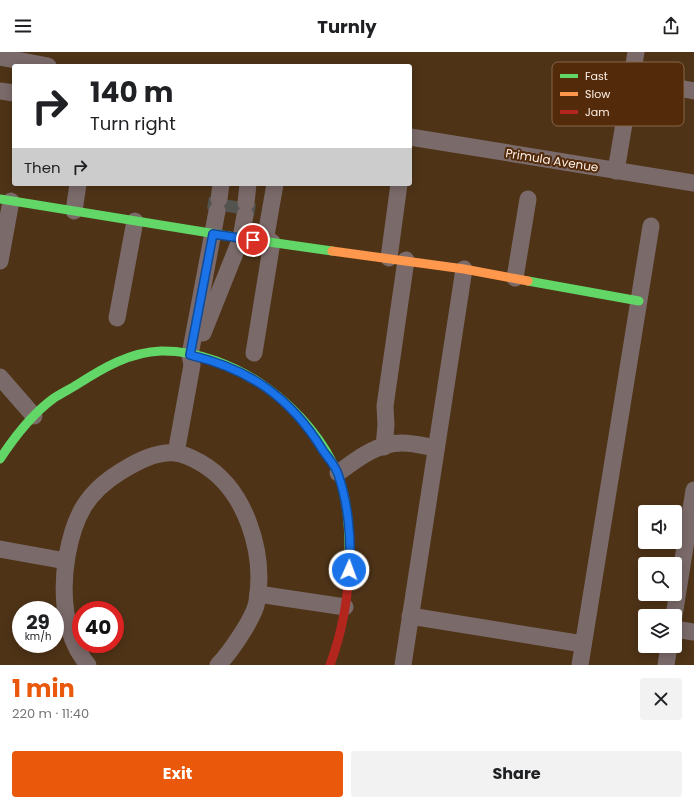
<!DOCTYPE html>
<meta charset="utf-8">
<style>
body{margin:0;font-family:Poppins,sans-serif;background:#f2f2f2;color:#202124;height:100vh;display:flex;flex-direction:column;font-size:15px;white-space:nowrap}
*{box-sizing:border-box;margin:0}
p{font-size:13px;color:#757577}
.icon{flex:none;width:22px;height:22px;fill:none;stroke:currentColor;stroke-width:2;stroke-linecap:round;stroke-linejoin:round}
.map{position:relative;height:613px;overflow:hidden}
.drawer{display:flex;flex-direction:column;background:#fff;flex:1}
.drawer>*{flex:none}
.guide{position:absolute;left:12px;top:12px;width:400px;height:122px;border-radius:4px;box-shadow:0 2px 10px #0003;background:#fff;color:#202124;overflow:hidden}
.controls{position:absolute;left:638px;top:453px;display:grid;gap:8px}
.controls a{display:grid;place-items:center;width:44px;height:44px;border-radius:4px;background:#fff;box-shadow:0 2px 10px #0003;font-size:20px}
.speed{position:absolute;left:12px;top:549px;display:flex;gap:8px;font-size:20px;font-weight:700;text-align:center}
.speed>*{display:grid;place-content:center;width:52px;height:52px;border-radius:50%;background:#fff;box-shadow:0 2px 10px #0003;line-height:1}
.speed small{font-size:10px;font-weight:400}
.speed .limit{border:6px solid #d22;background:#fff;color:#111}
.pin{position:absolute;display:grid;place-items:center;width:34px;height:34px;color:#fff;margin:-17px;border:2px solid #fff;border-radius:50%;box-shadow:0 1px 4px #0007}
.me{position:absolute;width:44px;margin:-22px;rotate:2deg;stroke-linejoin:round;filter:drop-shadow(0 0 3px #0008)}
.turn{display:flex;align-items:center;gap:14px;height:84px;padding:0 12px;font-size:18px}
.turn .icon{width:52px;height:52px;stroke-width:2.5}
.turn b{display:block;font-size:28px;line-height:34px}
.then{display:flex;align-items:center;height:38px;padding:0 12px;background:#0003;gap:8px;font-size:15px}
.round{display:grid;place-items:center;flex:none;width:42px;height:42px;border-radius:4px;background:#f2f2f2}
.overview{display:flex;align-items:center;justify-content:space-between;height:68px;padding:0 12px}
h1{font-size:24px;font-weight:700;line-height:30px;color:#ea580c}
.action{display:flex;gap:8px;margin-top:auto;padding:8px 12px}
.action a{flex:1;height:46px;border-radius:4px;background:#ea580c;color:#fff;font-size:16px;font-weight:700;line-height:46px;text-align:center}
.action a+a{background:#f2f2f2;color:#202124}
header{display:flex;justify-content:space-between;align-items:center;height:52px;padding:0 12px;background:#fff;font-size:18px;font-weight:700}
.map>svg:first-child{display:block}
.building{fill:#53544f}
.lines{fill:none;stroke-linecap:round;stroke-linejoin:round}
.street{stroke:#7b6a6a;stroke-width:17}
.fast{stroke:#63d668;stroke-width:9}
.slow{stroke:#ff974d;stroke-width:9}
.jam{stroke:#b3261e;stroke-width:9}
.route-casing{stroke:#114b97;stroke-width:10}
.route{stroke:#1a73e8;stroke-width:7}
.labels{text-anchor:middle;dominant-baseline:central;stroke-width:4;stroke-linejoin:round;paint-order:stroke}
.street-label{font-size:12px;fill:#fef1e9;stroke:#532b0a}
.key{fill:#532b0a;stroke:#86664d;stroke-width:1}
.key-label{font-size:11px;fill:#fef1e9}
</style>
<header><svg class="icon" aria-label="menu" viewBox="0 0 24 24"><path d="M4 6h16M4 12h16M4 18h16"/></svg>Turnly<svg class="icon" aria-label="share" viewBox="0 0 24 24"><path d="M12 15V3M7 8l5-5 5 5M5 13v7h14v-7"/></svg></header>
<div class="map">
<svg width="694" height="613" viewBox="0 0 694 613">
<rect width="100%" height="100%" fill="#4e3317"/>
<path class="building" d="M209,145L256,152L254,164L207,157Z"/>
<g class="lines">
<g class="street">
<path d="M0,5L48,14"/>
<path d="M631,27L694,39"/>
<path d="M0,39L14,41"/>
<path d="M410,85L694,131"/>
<path d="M616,119L636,0"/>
<path d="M219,147L221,132"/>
<path d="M246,151L248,132"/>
<path d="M74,159L78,132"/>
<path d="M265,189L275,132"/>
<path d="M389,206L399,132"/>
<path d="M0,209L11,149"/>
<path d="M515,226L528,147"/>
<path d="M117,266L135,169"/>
<path d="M203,281L241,186L245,163"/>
<path d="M254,301L272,190"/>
<path d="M0,325L34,364"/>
<path d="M384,395L386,373L385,354L406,208"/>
<path d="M176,401L192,313L190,303L217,159"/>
<path d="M338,421C357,407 377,391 402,391C413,391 425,394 436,396"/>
<path d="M0,497L66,509"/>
<path d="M258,542L345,555"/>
<path d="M410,564L583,592"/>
<path d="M674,564L694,438"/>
<path d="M675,577L694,580"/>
<path d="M88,613C63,584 61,539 67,504C74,465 86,441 120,420C136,410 156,399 176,401C184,402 194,407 201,411C246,437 265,500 257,549C255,565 229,602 218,613"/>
<path d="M403,613L464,217"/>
<path d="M580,613L651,174"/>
<path d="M666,613L669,594"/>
</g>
<g class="fast">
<path d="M0,147L241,186L332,199"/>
<path d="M528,229L639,249"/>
<path d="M0,407C15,384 32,362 54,346C62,341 70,337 78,332C103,316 130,300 161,299C234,298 312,357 338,423C347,445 349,474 349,498"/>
</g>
<path class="slow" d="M332,199L464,217L528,229"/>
<path class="jam" d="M330,613C344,575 350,538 349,498"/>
</g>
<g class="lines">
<g class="route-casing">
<path id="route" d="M253,188L213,182L190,303C249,317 290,345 322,397C327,405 335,413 338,422C348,451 352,488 349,518"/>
</g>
<use href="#route" class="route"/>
</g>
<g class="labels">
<g class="street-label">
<text transform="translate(552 108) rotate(9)">Primula Avenue</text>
</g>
</g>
<rect x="552" y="10" width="132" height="64" rx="6" class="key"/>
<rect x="560" y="22" width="18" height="4" fill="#63d668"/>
<rect x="560" y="40" width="18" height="4" fill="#ff974d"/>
<rect x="560" y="58" width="18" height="4" fill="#b3261e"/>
<g class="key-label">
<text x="585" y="28">Fast</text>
<text x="585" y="46">Slow</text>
<text x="585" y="64">Jam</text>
</g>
</svg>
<div class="controls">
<a><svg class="icon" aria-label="sound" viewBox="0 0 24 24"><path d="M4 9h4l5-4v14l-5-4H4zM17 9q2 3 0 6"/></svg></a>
<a><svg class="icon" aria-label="search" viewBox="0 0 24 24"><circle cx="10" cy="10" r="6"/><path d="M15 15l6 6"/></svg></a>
<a><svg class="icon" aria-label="layers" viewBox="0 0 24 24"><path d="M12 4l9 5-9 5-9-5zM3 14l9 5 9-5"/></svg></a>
</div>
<div class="speed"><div>29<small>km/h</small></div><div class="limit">40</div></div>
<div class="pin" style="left:253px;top:188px;background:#d93025"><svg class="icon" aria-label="arrive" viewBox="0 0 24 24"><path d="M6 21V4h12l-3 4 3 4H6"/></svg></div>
<svg class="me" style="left:349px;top:518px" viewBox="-20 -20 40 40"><circle r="17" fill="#1a73e8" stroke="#fff" stroke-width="3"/><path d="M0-11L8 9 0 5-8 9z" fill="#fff"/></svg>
<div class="guide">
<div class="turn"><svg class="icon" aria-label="right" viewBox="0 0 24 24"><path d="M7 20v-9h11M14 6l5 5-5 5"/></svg><div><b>140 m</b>Turn right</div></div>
<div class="then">Then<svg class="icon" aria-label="right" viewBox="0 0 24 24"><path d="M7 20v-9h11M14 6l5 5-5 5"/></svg></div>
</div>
</div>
<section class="drawer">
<div class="overview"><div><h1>1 min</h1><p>220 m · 11:40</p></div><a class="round"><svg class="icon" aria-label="close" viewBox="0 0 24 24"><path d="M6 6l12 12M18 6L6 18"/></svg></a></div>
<div class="action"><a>Exit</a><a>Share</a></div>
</section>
